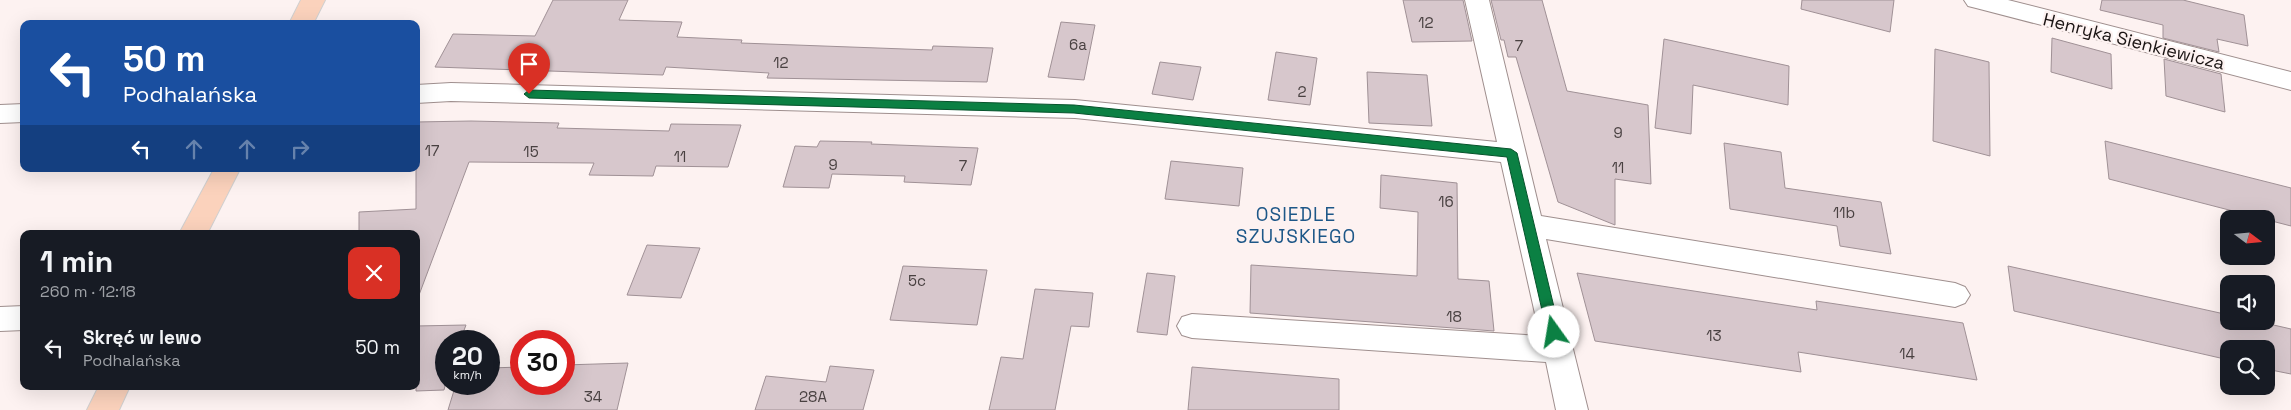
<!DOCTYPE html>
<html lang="pl">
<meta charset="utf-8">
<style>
body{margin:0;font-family:"Space Grotesk",sans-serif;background:#20242c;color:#f1f3f6;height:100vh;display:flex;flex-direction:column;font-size:19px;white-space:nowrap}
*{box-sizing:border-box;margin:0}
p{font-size:16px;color:#9ea1a6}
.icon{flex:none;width:28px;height:28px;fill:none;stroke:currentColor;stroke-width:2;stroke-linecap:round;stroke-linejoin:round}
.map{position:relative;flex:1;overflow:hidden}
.drawer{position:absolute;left:20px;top:230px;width:400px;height:160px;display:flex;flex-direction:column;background:#171b24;border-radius:10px;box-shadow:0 5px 20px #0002}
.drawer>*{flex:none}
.hud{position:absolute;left:20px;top:20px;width:400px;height:152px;border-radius:10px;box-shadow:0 5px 20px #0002;background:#1a4fa0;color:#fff;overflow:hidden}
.needle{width:32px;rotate:106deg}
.controls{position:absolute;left:2220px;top:210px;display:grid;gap:10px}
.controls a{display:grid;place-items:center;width:55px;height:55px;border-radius:10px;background:#171b24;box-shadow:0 5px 20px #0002;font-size:25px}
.speed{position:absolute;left:435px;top:330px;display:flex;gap:10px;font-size:25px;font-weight:700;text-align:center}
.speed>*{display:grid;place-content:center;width:65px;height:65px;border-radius:50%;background:#171b24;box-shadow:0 5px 20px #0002;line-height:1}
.speed small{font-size:12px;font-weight:400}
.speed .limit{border:8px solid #d22;background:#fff;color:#111}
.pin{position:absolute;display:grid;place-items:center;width:42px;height:42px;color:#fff;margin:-51px -21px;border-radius:50% 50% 50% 0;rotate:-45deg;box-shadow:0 0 5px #0007}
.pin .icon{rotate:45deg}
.me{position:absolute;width:55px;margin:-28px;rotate:347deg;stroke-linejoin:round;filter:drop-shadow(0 0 4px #0008)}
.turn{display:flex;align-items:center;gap:18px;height:105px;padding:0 20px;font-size:22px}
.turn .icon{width:65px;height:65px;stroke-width:2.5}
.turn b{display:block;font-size:35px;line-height:42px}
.lanes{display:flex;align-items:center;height:48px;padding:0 20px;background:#0003;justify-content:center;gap:25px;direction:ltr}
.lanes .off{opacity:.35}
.round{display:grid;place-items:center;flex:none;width:52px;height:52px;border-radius:10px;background:#20242c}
.summary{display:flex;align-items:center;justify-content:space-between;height:85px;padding:0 20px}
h1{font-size:30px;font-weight:800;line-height:38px}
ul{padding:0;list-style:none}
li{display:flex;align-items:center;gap:15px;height:65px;padding:0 20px}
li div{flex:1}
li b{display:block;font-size:19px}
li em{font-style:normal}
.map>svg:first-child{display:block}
.building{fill:#d7c7cc;stroke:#a09196}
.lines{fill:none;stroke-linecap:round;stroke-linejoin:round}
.minor-casing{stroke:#9f8f8e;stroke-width:2}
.major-casing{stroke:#d1d0d0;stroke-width:2}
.minor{fill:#fff;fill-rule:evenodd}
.major{fill:#fbd2bc;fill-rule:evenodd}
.route{fill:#0b8043;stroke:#07532c}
.labels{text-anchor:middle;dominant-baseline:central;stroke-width:4.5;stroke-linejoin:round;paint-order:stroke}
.number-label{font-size:15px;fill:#494141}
.street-label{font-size:18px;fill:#1a1413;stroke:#fdf2f1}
.neighbourhood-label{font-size:19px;letter-spacing:1px;fill:#1d5788;stroke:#fdf2f1}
</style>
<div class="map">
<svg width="2291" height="410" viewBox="0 0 2291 410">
<rect width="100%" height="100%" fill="#fdf2f1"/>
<g class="building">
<path d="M553,0H628L619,20L682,22L677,37L742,40L741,43L932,50L933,46L993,48L987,82L767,78L769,73L666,67L663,75L435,67L453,34L535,36Z"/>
<path d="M1403,0H1463L1472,41L1412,42Z"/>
<path d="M1491,0H1542L1567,91L1648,105L1651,184L1615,179V225L1558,202L1516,57H1508L1504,40H1501Z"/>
<path d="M1802,0H1894L1890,32L1801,9Z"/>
<path d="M2102,0H2183L2244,15L2248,46L2217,39L2219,52L2163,38V25L2100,10Z"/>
<path d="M1061,22L1095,25L1084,80L1048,77Z"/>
<path d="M2052,38L2111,54L2112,89L2051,72Z"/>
<path d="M1664,39L1789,66L1788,105L1693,85L1691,134L1655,128Z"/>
<path d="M1935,49L1989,62L1990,156L1933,141Z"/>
<path d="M1276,52L1317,58L1310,105L1268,100Z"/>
<path d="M2164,59L2221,74L2225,112L2166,96Z"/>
<path d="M1160,62L1201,67L1193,100L1152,94Z"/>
<path d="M1367,72L1427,75L1432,126L1369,123Z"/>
<path d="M471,121L559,123L557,128L669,131L671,124L741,125L728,167L656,166L653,176L589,175L594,163L469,162L419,295H416V234H359V212L416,209V122Z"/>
<path d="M820,141L872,142L871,144L978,148L971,185L904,182L905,176L832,174L829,188L783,187L795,146L817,147Z"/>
<path d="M2105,141L2291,188V226L2109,179Z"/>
<path d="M1724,143L1781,152L1785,188L1881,202L1891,254L1840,246L1837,226L1730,209Z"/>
<path d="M1171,161L1243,168L1239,206L1165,199Z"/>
<path d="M1381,175L1457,183L1458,279L1489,281L1494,331L1250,313L1251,265L1417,276L1418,212L1380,208Z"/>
<path d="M647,245L700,248L681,298L627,295Z"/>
<path d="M903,266L987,270L977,325L890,320Z"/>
<path d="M2008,266L2229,315V321H2256L2291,329V374L2266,369V349H2229V360L2014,311Z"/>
<path d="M1147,273L1175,276L1167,335L1137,332Z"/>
<path d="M1577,273L1817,310L1816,301L1963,323L1977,380L1798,352L1801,372L1595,341Z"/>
<path d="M1035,289L1093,293L1089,327L1071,326L1055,410H989L1001,357L1023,359Z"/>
<path d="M466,325L460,341H446V382L444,390L416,391V326Z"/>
<path d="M628,363L617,410H448L456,384H489V368L521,367V384H564V365Z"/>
<path d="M830,366L874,370L863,410H755L766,376L826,382Z"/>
<path d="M1192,367L1339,379V410H1188Z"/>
</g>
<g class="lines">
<g class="minor-casing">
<g id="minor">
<path d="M1465,0H1489L1541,216L1955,283L1965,287L1970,295L1965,303L1955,307L1546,239L1588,410H1556L1546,362L1192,338L1182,335L1177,326L1182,317L1192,314L1540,336L1501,162L1075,118L451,101L416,103V85L451,83L1075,100L1497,142Z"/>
<path d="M1964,0H2008L2291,72V90L1976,8L1968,6Z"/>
<path d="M24,104V122L0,123V105Z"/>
<path d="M24,306V330L0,331V307Z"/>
</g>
</g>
<g class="major-casing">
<g id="major">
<path d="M301,0H325L313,24H289Z"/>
<path d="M214,169H240L207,234H179Z"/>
<path d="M99,386H130L119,410H87Z"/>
</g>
</g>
<use href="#minor" class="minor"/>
<use href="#major" class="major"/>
</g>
<path class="route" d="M529,90L1074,105L1511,149L1517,153L1560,332L1558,336H1549L1547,332L1507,157L1074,113L529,98L524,94Z"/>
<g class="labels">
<g class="number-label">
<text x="1426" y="22">12</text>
<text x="1078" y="44">6a</text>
<text x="1519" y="45">7</text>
<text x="781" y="62">12</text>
<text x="1302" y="91">2</text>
<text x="1618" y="132">9</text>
<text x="432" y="150">17</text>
<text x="531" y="151">15</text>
<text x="680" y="156">11</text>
<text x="833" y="164">9</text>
<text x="963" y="165">7</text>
<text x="1618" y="167">11</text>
<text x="1446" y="201">16</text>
<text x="1844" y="212">11b</text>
<text x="917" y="280">5c</text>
<text x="1454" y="316">18</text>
<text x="1714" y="335">13</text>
<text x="1907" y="353">14</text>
<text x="593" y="396">34</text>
<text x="813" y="396">28A</text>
</g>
<g class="street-label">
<text transform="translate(2134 41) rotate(14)">Henryka Sienkiewicza</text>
</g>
<g class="neighbourhood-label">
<text x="1296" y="214">OSIEDLE<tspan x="1296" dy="22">SZUJSKIEGO</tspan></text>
</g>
</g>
</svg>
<div class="controls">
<a><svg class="needle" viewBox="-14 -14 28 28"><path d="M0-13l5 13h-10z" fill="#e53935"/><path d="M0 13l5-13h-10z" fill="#9ea1a6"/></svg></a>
<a><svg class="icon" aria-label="sound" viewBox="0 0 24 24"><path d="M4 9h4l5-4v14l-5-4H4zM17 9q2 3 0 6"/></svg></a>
<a><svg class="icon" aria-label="search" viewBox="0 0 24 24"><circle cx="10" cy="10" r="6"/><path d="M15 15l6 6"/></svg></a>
</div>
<div class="speed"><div>20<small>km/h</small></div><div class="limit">30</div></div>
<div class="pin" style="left:529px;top:94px;background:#d93025"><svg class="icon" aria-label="arrive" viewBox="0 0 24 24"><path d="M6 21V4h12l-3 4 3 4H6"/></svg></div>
<svg class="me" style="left:1554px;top:332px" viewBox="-20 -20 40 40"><circle r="19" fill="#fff"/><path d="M0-13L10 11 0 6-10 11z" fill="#0b8043"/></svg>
<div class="hud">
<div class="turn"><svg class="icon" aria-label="left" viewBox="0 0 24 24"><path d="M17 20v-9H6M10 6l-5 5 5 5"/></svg><div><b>50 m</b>Podhalańska</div></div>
<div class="lanes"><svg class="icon" aria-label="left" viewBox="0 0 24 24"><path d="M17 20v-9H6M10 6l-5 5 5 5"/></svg><svg class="icon off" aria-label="ahead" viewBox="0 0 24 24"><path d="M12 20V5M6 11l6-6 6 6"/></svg><svg class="icon off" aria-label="ahead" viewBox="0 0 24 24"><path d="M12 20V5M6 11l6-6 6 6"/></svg><svg class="icon off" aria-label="right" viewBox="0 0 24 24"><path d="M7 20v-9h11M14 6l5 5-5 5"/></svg></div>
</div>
<section class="drawer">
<div class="summary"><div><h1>1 min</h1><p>260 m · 12:18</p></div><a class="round" style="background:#d93025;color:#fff"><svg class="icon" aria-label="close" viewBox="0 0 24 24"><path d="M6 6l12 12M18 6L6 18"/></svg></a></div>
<ul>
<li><svg class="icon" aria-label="left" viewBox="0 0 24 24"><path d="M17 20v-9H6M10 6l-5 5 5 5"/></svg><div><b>Skręć w lewo</b><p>Podhalańska</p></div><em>50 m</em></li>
</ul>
</section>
</div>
